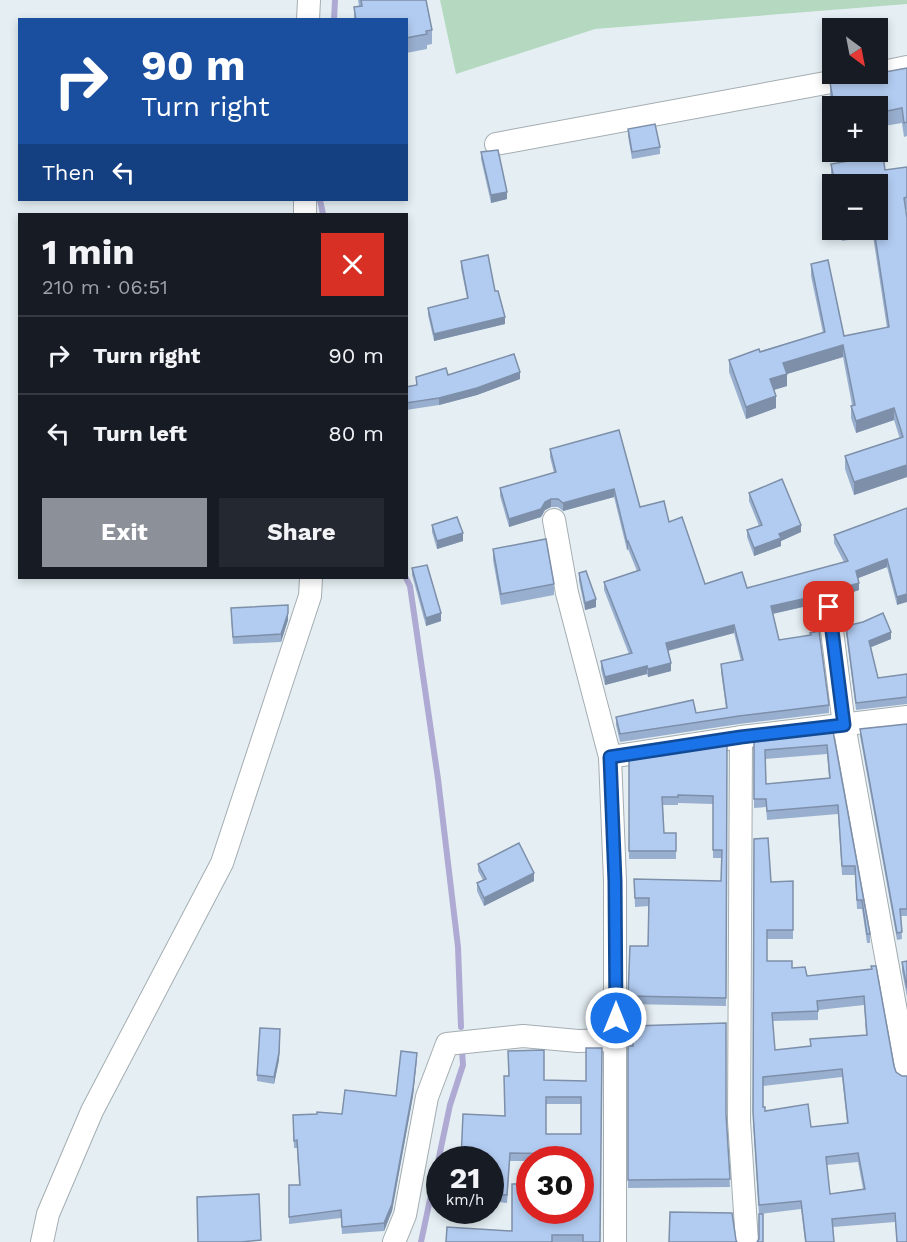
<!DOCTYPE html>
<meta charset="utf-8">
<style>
body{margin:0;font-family:"Work Sans",sans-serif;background:#242831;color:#f1f3f6;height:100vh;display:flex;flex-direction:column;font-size:22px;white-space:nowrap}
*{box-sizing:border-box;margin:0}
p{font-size:20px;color:#9ea1a6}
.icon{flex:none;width:33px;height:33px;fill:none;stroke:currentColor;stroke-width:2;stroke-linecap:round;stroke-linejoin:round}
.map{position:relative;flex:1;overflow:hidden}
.side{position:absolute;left:18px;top:213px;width:390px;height:366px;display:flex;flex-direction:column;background:#171b24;border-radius:0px;box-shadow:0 3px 9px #0003}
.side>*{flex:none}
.banner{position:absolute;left:18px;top:18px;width:390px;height:183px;border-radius:0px;box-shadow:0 3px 9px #0003;background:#1a4fa0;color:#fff;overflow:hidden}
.needle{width:39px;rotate:148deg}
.buttons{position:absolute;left:822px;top:18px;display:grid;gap:12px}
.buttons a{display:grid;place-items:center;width:66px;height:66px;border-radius:0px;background:#171b24;box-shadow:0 3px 9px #0003;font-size:30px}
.speed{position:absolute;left:426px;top:1146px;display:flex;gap:12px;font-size:30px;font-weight:700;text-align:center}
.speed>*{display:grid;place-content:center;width:78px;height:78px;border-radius:50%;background:#171b24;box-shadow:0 3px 9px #0003;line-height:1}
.speed small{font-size:15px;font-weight:400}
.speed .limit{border:9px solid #d22;background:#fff;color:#111}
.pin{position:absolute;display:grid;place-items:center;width:51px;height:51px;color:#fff;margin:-26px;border-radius:12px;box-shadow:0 3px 9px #0006}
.me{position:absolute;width:66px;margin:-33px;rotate:0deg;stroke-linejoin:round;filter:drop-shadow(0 0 4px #0008)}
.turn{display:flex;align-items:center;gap:21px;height:126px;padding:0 24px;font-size:27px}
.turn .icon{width:78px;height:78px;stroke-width:2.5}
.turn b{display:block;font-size:42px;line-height:51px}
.then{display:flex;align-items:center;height:57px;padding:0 24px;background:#0003;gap:12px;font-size:22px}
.round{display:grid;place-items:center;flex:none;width:63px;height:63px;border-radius:0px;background:#242831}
.summary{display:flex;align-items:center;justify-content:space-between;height:102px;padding:0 24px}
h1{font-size:36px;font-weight:700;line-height:45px}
.cta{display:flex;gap:12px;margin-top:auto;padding:12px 24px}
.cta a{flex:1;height:69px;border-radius:0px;background:#8c9099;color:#fff;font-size:24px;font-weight:700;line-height:69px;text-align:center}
.cta a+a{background:#242831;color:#f1f3f6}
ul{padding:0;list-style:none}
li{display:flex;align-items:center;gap:18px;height:78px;padding:0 24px;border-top:2px solid #363941}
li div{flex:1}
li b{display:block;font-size:22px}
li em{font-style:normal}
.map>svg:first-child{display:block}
.green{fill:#b4d9c0}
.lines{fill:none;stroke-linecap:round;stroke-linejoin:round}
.stream{stroke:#afaad3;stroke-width:6}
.minor-casing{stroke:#a4adb1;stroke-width:24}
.minor{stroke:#fff;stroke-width:22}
.wall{fill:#99afcf;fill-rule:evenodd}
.shaded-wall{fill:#7d8fa9}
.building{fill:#b2ccf1;stroke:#7d8fa9;stroke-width:1.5;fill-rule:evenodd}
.route-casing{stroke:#114b97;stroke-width:15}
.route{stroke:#1a73e8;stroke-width:10}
</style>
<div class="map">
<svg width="907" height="1242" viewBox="0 0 907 1242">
<rect width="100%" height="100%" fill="#e5eff3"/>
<path class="green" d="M440,0H907V4L595,29L456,74Z"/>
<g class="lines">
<g class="stream">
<path d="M334,20L335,0"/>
<path d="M320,200L323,214"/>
<path d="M406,578L410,586L438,779L458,947L461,1027"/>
<path d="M421,1242L450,1105L463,1065L462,1051"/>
</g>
<g class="minor-casing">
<g id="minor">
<path d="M308,20L309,0"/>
<path d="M878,73L907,67"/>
<path d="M496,144L874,74"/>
<path d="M305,200V214"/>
<path d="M554,520L567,593L610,757L615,881V1242"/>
<path d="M829,607L844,725L907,1072"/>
<path d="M741,737L739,1121L747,1242"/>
<path d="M610,757L741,737L907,717"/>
<path d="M42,1242L48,1214L92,1111L222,863L310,596L311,578"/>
<path d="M394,1242L405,1215L427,1097L447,1044L523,1036L578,1041L616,1040"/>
</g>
</g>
<use href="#minor" class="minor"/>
</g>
<g class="wall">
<path d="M358,0H426L432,30V44L427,45V49L406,53V20H354V7L359,6Z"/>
<path d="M907,68V136L904,137L902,123L878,127V106H832V112L830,96V82Z"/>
<path d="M628,129L660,147V154L632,159L628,136Z"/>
<path d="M481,152L507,199L491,203L481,159Z"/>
<path d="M831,164L885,170L907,167V209L906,210L907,218V477L854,495L845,469V456L900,439L894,420L856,433L851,418V406L852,405L843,357L787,374V386L774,390L776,408L746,419L729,372V360L823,333L811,276V264L844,336L887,328L873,236L842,241L840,230H878V184H833L831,176Z"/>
<path d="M461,261L495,291L505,324L434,341L428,315V308L467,298L461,268Z"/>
<path d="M448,375L520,379L477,395L439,405L406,410V387L416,385V377Z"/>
<path d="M550,449L640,507L669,522L705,584L747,588L844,562L834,543V535L907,508L897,605L887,567L858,578L859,590L838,597L827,594L820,597L816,604L773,614L779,640L829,705V713L739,724L620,742L616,725V717L696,713L726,708L721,672V664L741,661L734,633L668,651L671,671L648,677L647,674L605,685L601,669V661L629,654L604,590V582L637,571L628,549L627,550L614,497L563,511L558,507H551L545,510L541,517L509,527L500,496V488L554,473L550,457Z"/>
<path d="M749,493L801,532L781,541V546L754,556L747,537V530L759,526L749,501Z"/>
<path d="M432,525L463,541L437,549L432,532Z"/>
<path d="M493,549L554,584V595L501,605L493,560Z"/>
<path d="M412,568L441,621L426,626L412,575Z"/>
<path d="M579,573L596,607L585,610L579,581Z"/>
<path d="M231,616L288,620L281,642L233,644Z"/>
<path d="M846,626L891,639L871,647L878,678L907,674V704L856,710L846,633Z"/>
<path d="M907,724V916H901L902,939L897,940L860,736V729Z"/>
<path d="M833,731L870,934V943H867L862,909H857L855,875H842L838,814L767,820L766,807L754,808V740ZM827,754L829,778L766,784L765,759Z"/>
<path d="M727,745L726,1006L628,1004L630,946H648L649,906L635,907L634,879L721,881L722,858H713V804L678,803V805H663L664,833H676V859H629V760Z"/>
<path d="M754,839L771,882L793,881V939H767V961L792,968L807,976L871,970L894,1066L896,1072L902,1076L907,1242H897L895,1222L833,1227L834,1242H805L801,1209L759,1214L753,1121ZM864,1005L866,1035L810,1039V1046L775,1050L772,1021L818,1020V1010ZM842,1077L847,1123L811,1127L765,1111L763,1107V1086ZM858,1162L863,1189L830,1194L827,1165Z"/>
<path d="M478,864L534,881L484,906L477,891V883L483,880L478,871Z"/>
<path d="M907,961V997L902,971V962Z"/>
<path d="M280,1036L279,1060L274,1084L257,1081V1075Z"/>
<path d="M628,1046L726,1115L730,1187L628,1188Z"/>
<path d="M417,1060L413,1096L392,1211L384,1231L342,1234L341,1218L289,1224V1185H299L297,1148H294L293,1115L342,1114L396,1096Z"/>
<path d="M544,1080L586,1081L600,1242H446L512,1231L528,1192L580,1210V1160H530V1161H510L507,1203L490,1201V1160L505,1116ZM546,1104H581V1134H546Z"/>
</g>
<g class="shaded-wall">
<path d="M507,192V199L491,203V195Z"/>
<path d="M505,317V324L434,341V334Z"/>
<path d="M843,345V357L787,374V386L770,391V379L783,363Z"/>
<path d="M520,372V379L477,395L439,405V398Z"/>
<path d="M776,396V408L746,419V407Z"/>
<path d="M894,408V420L856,433V421Z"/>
<path d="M907,465V477L854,495V482Z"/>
<path d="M614,489V497L563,511V503Z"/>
<path d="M551,499V507L545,510L541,517L509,527V519Z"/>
<path d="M801,525V532L781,541V546L754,556V548L779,534Z"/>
<path d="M463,533V541L437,549V541Z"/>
<path d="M628,541V549L627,550V542Z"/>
<path d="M887,559V567L856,579V571Z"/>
<path d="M859,583V590L838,597V589Z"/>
<path d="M827,586V594L820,597L816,604L771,614V606Z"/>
<path d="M907,594V602L897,605V597Z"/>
<path d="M596,599V607L585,610V603Z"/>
<path d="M288,613V620L281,642V634Z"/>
<path d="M441,613V621L426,626V618Z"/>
<path d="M734,625V633L666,651V643Z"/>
<path d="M891,632V639L869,648V641Z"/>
<path d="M671,663V671L648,677V669Z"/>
<path d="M647,666V674L605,685V677Z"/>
<path d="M534,873V881L484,906V898Z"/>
<path d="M280,1036L279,1060L274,1084V1077Z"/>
<path d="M417,1053L413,1096L392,1211L384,1231V1223Z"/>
</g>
<g class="building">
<path d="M361,0H426L432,30L426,31L427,34L406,38V20H356L354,7L362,6Z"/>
<path d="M907,68V122L904,123L902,108L878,113V106H834L830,82Z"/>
<path d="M655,124L660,147L632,152L628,129Z"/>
<path d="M498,150L507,192L491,195L481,152Z"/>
<path d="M883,155L885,170L907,167V197L904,198L907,218V465L854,482L845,456L903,437L894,408L856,421L851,406L855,405L843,345L783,363L787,374L770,379L776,396L746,407L729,360L759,349L760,352L825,332L811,264L828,260L844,336L889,327L874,230H878V184H835L831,164Z"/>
<path d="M488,255L495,291H498L505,317L434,334L428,308L468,298L461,261Z"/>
<path d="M514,354L520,372L477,388L439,398L406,403V387L417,385L416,377L446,368L448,375Z"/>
<path d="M619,430L640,507L664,501L669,522L682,517L705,584L742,572L747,588L848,561L834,535L907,508V594L897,597L887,559L856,571L859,583L838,589L827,586L820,589L816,596L771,606L779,640L811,635L810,633L819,631L829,705L739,716L620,734L616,717L693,700L696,713L727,708L721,664L743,660L734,625L666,643L671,663L648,669L647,666L605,677L601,661L632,653L604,582L640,570L628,541L627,542L614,489L563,503L558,499H551L545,502L541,509L509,519L500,488L556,472L550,449Z"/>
<path d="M782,479L801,525L779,534L781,538L754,548L747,530L762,525L749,493Z"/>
<path d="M457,517L463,533L437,541L432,525Z"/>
<path d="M546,539L554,584L501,594L493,549Z"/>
<path d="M427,565L441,613L426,618L412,568Z"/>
<path d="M586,571L596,599L585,603L579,573Z"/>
<path d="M288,605V613L281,634L233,637L231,608Z"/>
<path d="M883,613L891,632L869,641L878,678L907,674V697L856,703L846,626L863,622Z"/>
<path d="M907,724V909H900L902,932L897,933L860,729Z"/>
<path d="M833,731L870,934H867L862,900H857L855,866H842L838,805L767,811L766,799H754V740ZM827,745L830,778L766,784L765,750Z"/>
<path d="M727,745L726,998L628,996L630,946H648L649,898H635L634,879L721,881L722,850H713V796L678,795V797H662L664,833H676V851H629V760Z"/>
<path d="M768,838L771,882L793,881V930H767V961H792V968L805,967L807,976L872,969L871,966H876L894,1066L896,1072L902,1076H907V1242H897L895,1213L832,1219L834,1242H806L801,1201L759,1205L753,1112L754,839ZM864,996L867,1035L810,1039L811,1046L775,1050L772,1013L818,1011L817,1001ZM842,1069L848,1123L811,1127L808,1104L765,1111V1107H763V1077ZM858,1153L865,1189L830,1194L826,1157Z"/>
<path d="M519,843L534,873L484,898L477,883L486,879L478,864Z"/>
<path d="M907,961V988L902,962Z"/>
<path d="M726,1023V1114L730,1179L628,1180V1046H633V1026Z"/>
<path d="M260,1028L280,1029L279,1053L274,1077L257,1075Z"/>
<path d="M586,1048H602L600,1242H583V1235H552V1242H446L447,1227L512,1231V1184H528V1192H530V1210H580V1160H569V1154L510,1153L507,1195L490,1194V1160H461L463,1114L505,1116L504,1076H509L508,1051L544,1050V1080L586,1081ZM546,1097H581V1134H546Z"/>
<path d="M401,1051L417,1053L413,1089L392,1204L384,1223L342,1227L341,1210L289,1217V1185H300L297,1140L294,1141L293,1115L317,1114V1112L342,1114L345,1090L396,1096Z"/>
<path d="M259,1194L261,1240L241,1242H198L197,1197Z"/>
<path d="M670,1212L732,1213L736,1240L737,1242H669Z"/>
<path d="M759,1214H763V1242H757L759,1239Z"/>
</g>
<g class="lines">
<g class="route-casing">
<path id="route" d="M616,1018L615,881L610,757L741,737L844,725L829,607"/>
</g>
<use href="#route" class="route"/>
</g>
</svg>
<div class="buttons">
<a><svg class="needle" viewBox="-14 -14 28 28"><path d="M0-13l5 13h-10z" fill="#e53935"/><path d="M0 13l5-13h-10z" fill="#9ea1a6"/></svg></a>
<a>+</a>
<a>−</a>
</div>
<div class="speed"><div>21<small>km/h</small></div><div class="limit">30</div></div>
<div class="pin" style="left:829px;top:607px;background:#d93025"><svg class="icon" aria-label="arrive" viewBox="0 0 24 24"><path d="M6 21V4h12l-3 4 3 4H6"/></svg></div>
<svg class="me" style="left:616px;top:1018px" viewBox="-20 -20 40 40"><circle r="17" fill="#1a73e8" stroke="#fff" stroke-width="3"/><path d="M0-11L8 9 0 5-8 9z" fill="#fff"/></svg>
<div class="banner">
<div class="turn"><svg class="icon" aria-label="right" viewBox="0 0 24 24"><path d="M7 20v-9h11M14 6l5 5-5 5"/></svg><div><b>90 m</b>Turn right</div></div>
<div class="then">Then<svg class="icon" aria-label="left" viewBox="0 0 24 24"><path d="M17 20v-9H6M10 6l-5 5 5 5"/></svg></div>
</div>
<section class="side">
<div class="summary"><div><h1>1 min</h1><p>210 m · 06:51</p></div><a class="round" style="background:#d93025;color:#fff"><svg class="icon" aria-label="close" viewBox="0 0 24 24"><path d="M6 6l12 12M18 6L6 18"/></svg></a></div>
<ul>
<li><svg class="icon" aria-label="right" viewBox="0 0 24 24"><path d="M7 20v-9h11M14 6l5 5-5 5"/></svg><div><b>Turn right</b></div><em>90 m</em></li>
<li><svg class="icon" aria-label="left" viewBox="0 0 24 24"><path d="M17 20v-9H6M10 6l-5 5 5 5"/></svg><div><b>Turn left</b></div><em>80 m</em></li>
</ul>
<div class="cta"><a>Exit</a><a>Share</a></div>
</section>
</div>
